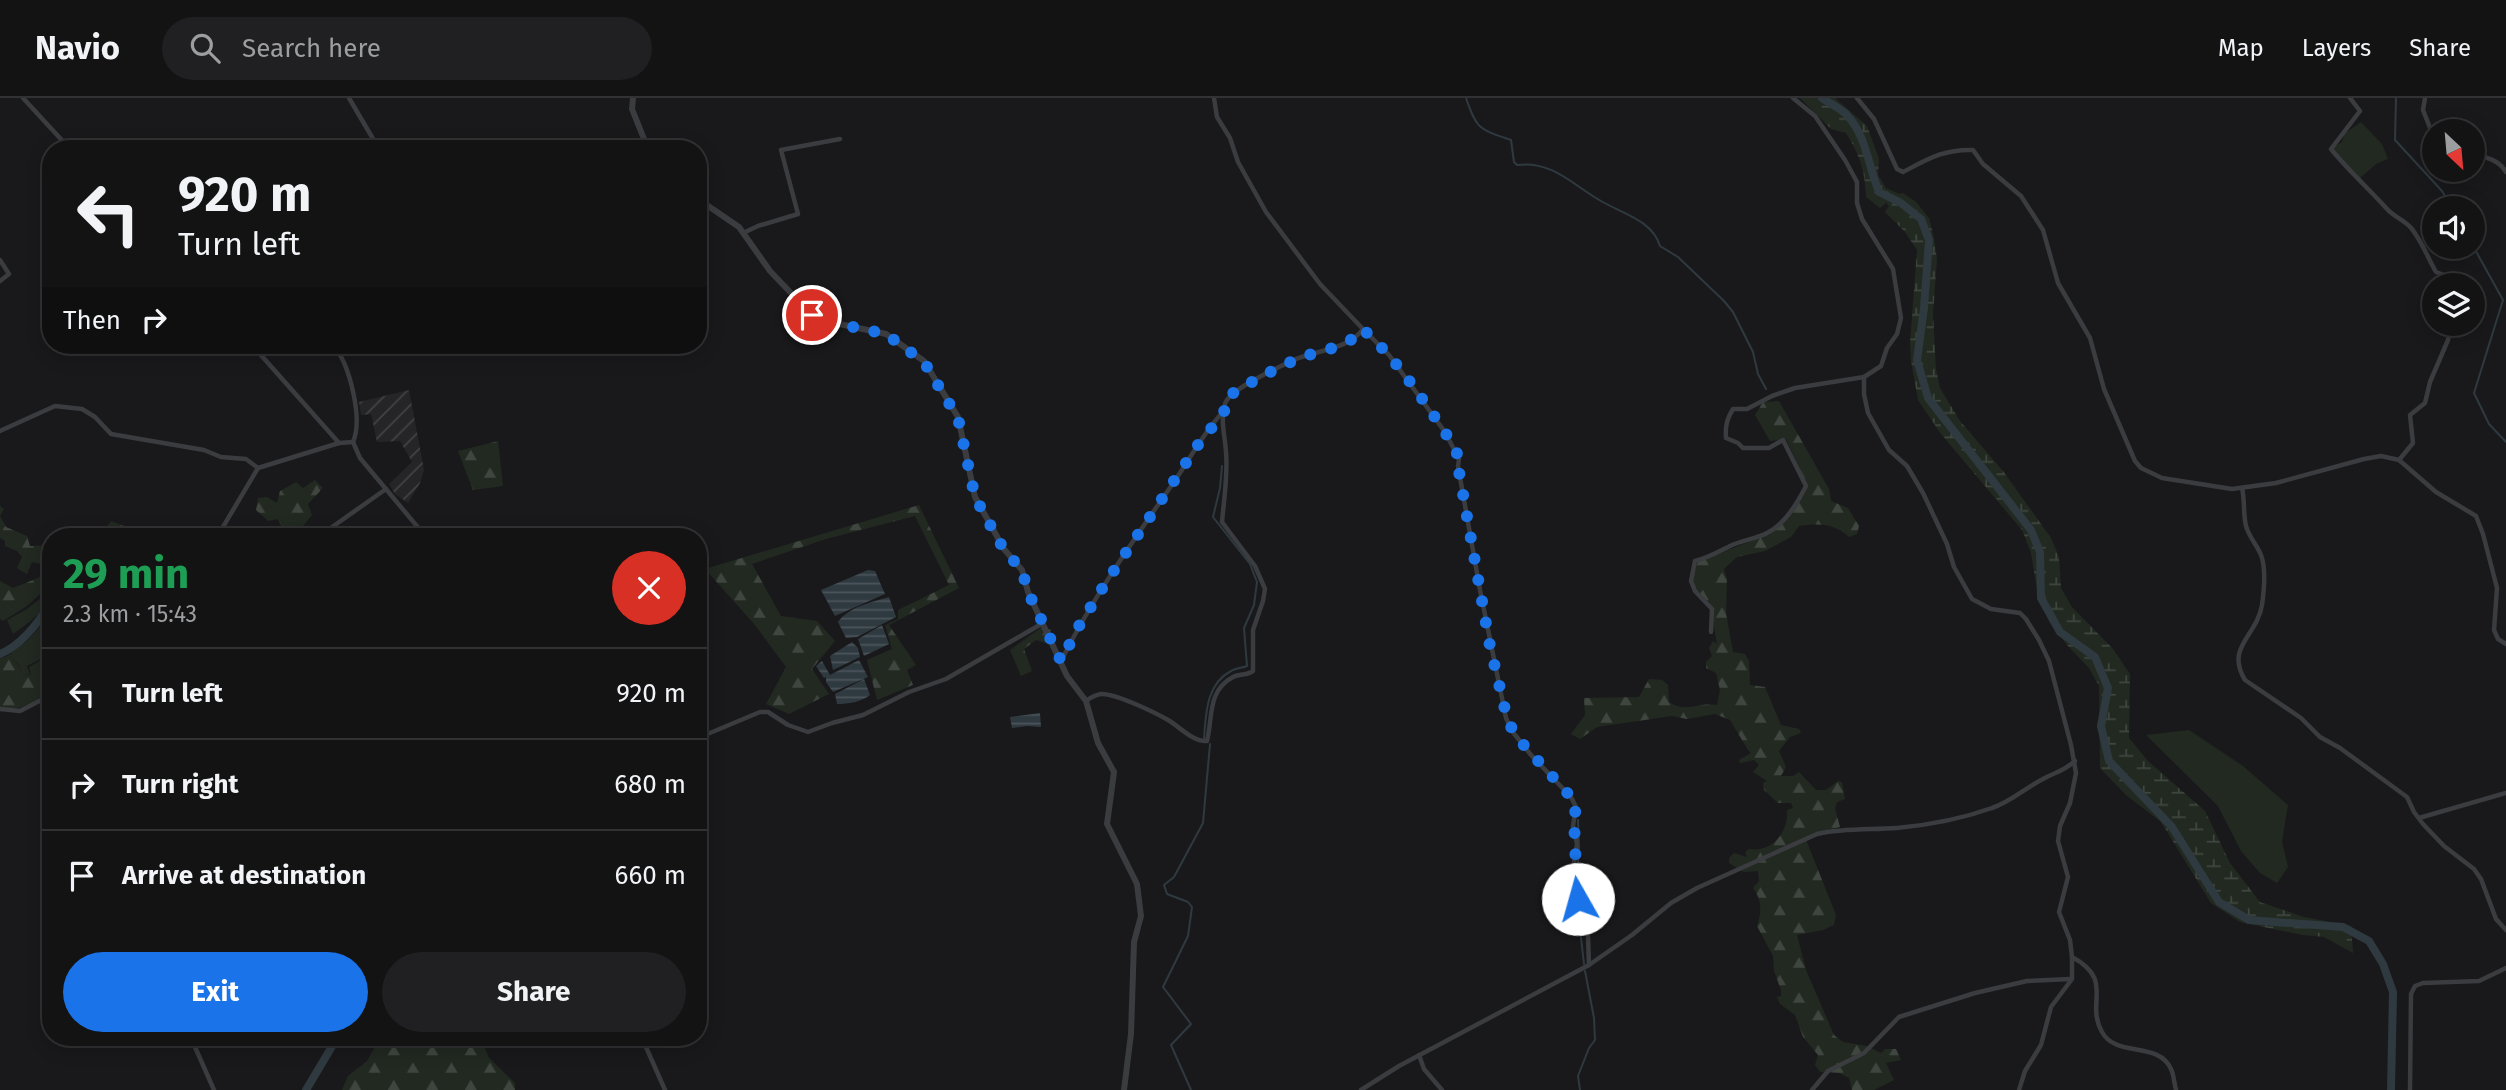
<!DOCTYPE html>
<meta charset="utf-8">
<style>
body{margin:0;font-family:"Fira Sans",sans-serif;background:#202022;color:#f1f3f6;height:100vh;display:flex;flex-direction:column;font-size:26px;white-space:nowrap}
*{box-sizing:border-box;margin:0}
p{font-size:23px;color:#9d9ea0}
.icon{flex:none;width:38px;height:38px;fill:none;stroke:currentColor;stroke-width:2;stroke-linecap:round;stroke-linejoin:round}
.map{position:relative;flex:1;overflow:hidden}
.sheet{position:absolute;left:42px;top:430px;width:665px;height:518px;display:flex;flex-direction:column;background:#131314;border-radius:28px;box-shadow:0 4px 18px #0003,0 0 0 2px #323234}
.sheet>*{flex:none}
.top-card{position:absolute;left:42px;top:42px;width:665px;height:214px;border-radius:28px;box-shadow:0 4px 18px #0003,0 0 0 2px #323234;background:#131314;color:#f1f3f6;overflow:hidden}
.needle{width:46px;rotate:154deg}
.fabs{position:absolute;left:2422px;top:21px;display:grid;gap:14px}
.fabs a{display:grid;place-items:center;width:63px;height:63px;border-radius:50%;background:#131314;box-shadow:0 4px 18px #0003,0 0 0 2px #323234;font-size:35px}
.pin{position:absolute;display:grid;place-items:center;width:60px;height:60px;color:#fff;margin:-30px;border:4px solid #fff;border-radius:50%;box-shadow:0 2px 7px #0007}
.me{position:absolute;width:77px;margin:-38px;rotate:353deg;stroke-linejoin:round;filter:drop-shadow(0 0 5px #0008)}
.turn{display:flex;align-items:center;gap:24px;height:147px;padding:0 21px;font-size:32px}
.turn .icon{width:91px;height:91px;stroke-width:2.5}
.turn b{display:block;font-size:49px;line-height:60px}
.then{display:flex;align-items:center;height:66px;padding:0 21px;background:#0003;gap:14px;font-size:26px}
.round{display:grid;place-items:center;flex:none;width:74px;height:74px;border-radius:37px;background:#202022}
.head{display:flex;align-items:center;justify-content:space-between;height:119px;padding:0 21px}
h1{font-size:42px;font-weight:700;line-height:52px;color:#1e9e55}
.action{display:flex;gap:14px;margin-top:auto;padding:14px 21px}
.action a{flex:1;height:80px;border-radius:42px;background:#1a73e8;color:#fff;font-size:28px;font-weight:700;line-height:80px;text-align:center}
.action a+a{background:#202022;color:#f1f3f6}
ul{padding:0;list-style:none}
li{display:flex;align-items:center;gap:21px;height:91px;padding:0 21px;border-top:2px solid #323234}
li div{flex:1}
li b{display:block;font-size:26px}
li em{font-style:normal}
header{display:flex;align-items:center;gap:42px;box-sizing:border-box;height:98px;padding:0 35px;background:#131314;border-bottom:2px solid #323234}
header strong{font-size:33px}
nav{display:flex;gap:38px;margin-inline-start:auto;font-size:24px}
.search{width:490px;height:63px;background:#202022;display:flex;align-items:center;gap:18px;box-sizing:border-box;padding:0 24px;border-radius:38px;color:#9d9ea0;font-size:26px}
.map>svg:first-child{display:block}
.industrial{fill:url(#industrial-furrows)}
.grass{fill:#212921}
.forest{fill:url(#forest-firs)}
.wetland{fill:url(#wetland-marsh)}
.water{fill:url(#water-rules)}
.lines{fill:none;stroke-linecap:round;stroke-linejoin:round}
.stream{stroke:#2f3a40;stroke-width:2}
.river{stroke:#2f3a40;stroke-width:8}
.minor{stroke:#3a3c40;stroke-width:4.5}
.tertiary{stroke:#3a3c40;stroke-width:6}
.route{stroke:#1a73e8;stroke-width:12;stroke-dasharray:0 21.6}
</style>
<header>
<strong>Navio</strong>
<div class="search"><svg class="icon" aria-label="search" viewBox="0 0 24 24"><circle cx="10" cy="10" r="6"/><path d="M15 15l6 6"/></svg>Search here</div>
<nav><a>Map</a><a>Layers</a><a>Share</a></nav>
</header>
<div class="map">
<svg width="2506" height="992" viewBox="0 0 2506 992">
<defs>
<pattern id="industrial-furrows" width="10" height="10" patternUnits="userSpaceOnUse" patternTransform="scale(1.75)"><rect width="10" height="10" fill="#252528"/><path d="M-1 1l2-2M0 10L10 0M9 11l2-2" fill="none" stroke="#424245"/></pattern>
<pattern id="forest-firs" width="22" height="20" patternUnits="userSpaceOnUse" patternTransform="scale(1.75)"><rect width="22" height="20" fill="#212921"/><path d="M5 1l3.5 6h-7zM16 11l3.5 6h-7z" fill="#3f463f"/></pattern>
<pattern id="wetland-marsh" width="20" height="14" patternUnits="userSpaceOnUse" patternTransform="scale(1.75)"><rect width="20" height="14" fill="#212921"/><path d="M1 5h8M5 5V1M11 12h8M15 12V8" fill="none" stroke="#3f463f"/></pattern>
<pattern id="water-rules" width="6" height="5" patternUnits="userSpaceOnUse" patternTransform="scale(1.75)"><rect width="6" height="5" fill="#2f3a40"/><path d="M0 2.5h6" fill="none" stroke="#4a545a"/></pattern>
</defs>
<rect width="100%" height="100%" fill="#19191b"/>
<path class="industrial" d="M409,292L424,372L420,385L408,405L395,396L389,386L412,364L400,343L377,344L371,316L361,317L359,304Z"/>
<g class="grass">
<path d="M2361,24L2382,46L2388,61L2376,66L2359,81L2332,50L2342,44L2344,36Z"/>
<path d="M51,492C50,511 27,526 13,536L7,522L27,511Z"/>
<path d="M51,516V556L27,568L30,576L23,578L19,567L9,557L28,542Z"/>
<path d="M2189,632L2243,668L2288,707L2282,744L2288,769L2277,785L2260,775L2241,753L2218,708L2146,637Z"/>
</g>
<g class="forest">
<path d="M1779,303L1829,391L1831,403L1848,410L1859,428L1857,436L1849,439C1835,425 1817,425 1799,428L1791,439L1765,453L1737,459L1724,471L1727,481L1726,515L1733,554L1745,556L1749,563L1750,587L1765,589L1781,627L1799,631L1801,635L1790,639L1779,653L1786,669L1781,678H1793L1799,674L1816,692H1826L1838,683L1842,684L1845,701L1837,704L1835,710L1840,729L1805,739L1836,817L1834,827L1823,832L1797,837L1806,872L1834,937L1843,944L1867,948L1881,955L1885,951H1896L1901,962L1886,965L1894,982L1874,992H1852L1849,980L1839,975L1820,974L1815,967L1818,957L1803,939L1795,917L1780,906L1777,899L1781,898V892L1774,873L1773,858L1757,828C1762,814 1762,802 1753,790L1759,783L1758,773L1744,774L1729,765V760L1734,755L1747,759L1745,754L1749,751C1772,755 1789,734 1787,712L1793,710L1791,705H1778L1764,692L1763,685L1767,683L1753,674L1759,667L1754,662L1740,665L1739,662L1751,655L1748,652L1730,622L1715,616L1687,621L1672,618L1597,629L1580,641L1571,636L1585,617L1584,600L1639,599L1649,581L1662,582L1668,587L1669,604C1686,616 1700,603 1717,607L1720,592L1716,575L1706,570V564L1712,558L1709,550L1713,543L1717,546L1710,505L1699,496L1692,484L1697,464L1772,435L1803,398L1808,388L1786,341L1770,343L1755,317L1763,304Z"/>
<path d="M498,343L503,388L473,392L458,353Z"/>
<path d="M315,382L323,390L308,406L312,417L294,439H287L278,421L268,423L256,412L258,400L267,399L277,405L280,393L296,384L303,390Z"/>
<path d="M919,407L959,490L889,527L916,567L907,572L913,587L877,602L867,562L892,551L885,527L898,521V512L949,487L915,418L826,441L752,466L781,518L817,523L835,543L812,571L829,596L789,616L766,606L786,569L755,527L705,471Z"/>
<path d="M0,408L4,411L0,418L6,429L27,438L30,448L51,447V467L43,474L45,467L32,464L27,476L17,470L22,459L17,453L5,448V443L0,440Z"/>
<path d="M111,423L147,437V439H76L95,430L98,432L106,430Z"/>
<path d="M51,469V486L27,508L3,523L0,521V483L13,490L38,480Z"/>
<path d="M1042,529L1051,532L1045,545L1036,542L1024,551L1032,573L1021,578L1010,552Z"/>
<path d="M9,557L19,568L23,578L31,576L29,569L51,557V594C35,602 18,616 0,609V561Z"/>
<path d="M380,940H481L489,960L515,985V992H342L348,978L367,963Z"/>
</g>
<path class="wetland" d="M1800,0H1835L1867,28L1879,61L1878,77L1886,90L1899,96L1903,95L1916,104L1929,120L1934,140L1937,161L1933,216L1936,271L1940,290L1960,323L2003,373L2051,440L2059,459L2061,490L2072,509L2113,551L2130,576L2129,640L2148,663L2205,713L2230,765L2260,804L2304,819L2351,828L2353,855L2324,839L2303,837L2240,824L2211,805L2161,724L2126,697L2100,670L2099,588L2089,570L2067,547L2049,523L2037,492L2031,455L2022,432L1941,336L1918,302L1911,263L1910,245L1917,152L1905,134L1885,114L1889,108L1886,105L1880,110L1866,99C1865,72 1860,58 1846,35L1831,31Z"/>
<g class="water">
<path d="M868,472L875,473L885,496L835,518L821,492Z"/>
<path d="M889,499L896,519L857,539L846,540L838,524C849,509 871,504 889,499Z"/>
<path d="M882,527L889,546L864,558L858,541Z"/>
<path d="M852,544L858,550L860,559L833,572L830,558Z"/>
<path d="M859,562L868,579L833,594L826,584V579L824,580L816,568L822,563L830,577Z"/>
<path d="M864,581L870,597C861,604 848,606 837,606L835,596Z"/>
<path d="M1040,615L1041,629L1027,628L1012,630L1010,619Z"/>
</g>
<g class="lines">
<g class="stream">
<path d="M1466,0C1477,32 1479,31 1511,42L1514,64L1517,67C1552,62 1574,88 1601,103C1623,116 1652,122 1660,148L1678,159L1724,203L1733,214L1753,254L1758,276L1766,291"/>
<path d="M2396,0L2395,42L2442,93L2452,110"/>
<path d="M2473,148L2503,202L2474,295L2489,326L2506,344"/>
<path d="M1204,640C1206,616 1206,586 1231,573C1236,570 1242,570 1247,568L1244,530L1254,507L1257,484L1250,466L1213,419L1220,390L1222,368"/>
<path d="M1578,722L1579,752L1577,776L1583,815"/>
<path d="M1579,822L1584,866"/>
<path d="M1191,992L1171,947L1191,926L1163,889L1188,838L1192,809L1188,804L1167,796L1164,787L1174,779L1203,725L1210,646"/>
<path d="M1580,992L1578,978L1589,950L1595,942L1594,920L1585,873"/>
</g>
<g class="river">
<path d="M1822,0C1829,5 1839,10 1846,16C1867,38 1868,68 1879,94L1901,105L1921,121L1929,142L1924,210L1917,262L1928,300L2031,432L2040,454L2041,500L2060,534L2095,559L2108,590L2101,628L2109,663L2172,729L2219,804L2249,822L2343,829L2369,843L2383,866L2393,894L2391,992"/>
<path d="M0,556C22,547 39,524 51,504"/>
<path d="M306,992L337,940"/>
</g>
<g class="minor">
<path d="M23,0L70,51"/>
<path d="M349,0L379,51"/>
<path d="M1793,0L1815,18L1845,62L1857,84V105L1862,121L1893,171L1901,220L1897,236L1887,250L1881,268L1864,279V296L1868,315L1889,352L1907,368L1923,395L1947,446L1954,469L1972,501L1991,511L2020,515L2026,521L2039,542L2049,563L2071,647L2076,675L2070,705L2060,728L2058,743L2068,779L2059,814L2070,842L2072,859V881L2051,909L2041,947L2025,973L2019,992"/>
<path d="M1857,0L1874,21L1897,71L1903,74C1928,61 1944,51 1973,52L1983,66L2021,98L2043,132L2058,185L2090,240L2104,291L2135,363L2141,370L2162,380L2232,391L2276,385L2364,361L2381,358L2399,362L2436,394L2476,418L2483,436L2497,490L2494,532L2498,541L2506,546"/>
<path d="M2350,0L2360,13L2331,51C2348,72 2369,91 2387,111C2394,119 2405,122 2412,131C2422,144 2428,160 2436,174L2449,179L2450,187"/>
<path d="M2425,0L2423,12L2434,40"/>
<path d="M2473,56C2486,59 2499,62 2506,74"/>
<path d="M743,135L758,128L798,116L781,52L840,41"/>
<path d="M0,162L9,176L0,183"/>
<path d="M1363,231L1389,257L1445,334L1459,361L1458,368L1480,492L1506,620L1512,633L1531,657L1571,699L1576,709L1573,728L1577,746L1573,772L1574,782L1582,820L1588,837L1589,867"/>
<path d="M252,247L339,345"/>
<path d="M333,247C350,266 363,321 353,344"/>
<path d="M0,333L55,308L82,311L95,319L111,336L204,352L221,359L246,361L258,370"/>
<path d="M353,344L360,360L426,439"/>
<path d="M2399,362L2413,345L2410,317L2425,305L2430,284L2448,242L2451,226"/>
<path d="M2242,390C2245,402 2243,416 2246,428C2249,439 2257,447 2261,457C2266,470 2264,493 2262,507C2257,538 2225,549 2245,582L2301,620L2320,639L2340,650L2407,699L2414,714L2423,726L2444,748L2474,771L2481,781L2496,821L2506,832"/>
<path d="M217,439L258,370L339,345L353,344"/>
<path d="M318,439L386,391"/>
<path d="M1711,534L1712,511L1695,493L1691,483L1695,463C1708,460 1718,454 1730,448C1742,442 1756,441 1767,435C1784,427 1798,404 1806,388L1783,342L1769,350H1743L1738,345L1726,340C1725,328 1727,321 1733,311H1747L1772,298L1795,290L1864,279"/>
<path d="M1061,563C1093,499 1135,440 1176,381C1190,360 1205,333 1222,315"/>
<path d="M1086,603C1090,600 1095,597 1101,596C1115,595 1156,615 1168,622C1180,629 1193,644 1207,643C1213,619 1207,593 1233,579C1240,575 1247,578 1253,573V532L1263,503L1265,491L1255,468L1222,424C1224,401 1228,377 1226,354C1225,338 1220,322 1225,306C1229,291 1281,268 1296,261C1318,252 1349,251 1363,231L1320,186L1266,114L1238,64L1230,40L1217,19L1214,0"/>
<path d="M0,611L20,613L51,597"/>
<path d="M698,640L760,614H768L788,627L808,634L832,625L863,617L909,594L946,581L1043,525"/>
<path d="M2419,720L2506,695"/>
<path d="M2072,859C2115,882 2085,904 2102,934C2116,960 2159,943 2171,971C2174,977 2174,985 2176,992"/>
<path d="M191,940L214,992"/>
<path d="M642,940L665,992"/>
<path d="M1419,957L1424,971L1442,992"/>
<path d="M1361,992L1399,968L1589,867L1632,837L1671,805L1697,790L1817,736C1844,730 1870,732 1897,730C1929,727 1961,721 1992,710C2011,704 2025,690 2043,681C2057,673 2061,675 2075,663"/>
<path d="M1812,992L1828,973L1864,955L1899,919L1975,895L2027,883L2071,881"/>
<path d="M2410,992L2411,896L2415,888L2423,885L2479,883L2506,870"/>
</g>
<g class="tertiary">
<path d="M633,0L632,11L648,51"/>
<path d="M698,101L739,129L770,173L812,217L821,222L886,236L924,263L958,319L975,399L1004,451L1022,472L1028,494L1067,578L1086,603L1098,645L1114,674L1107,726L1137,786L1141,818L1134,844L1131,936L1124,992"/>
</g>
</g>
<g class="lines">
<path class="route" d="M812,217L821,222L886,236L924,264L958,320L975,399L1004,452L1022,472L1028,494L1061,563L1079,528L1105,486L1198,347L1224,314L1227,299C1249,285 1271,273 1295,262C1317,252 1348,251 1363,231L1389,257L1414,289L1445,334L1460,361L1458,368L1490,548L1507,620L1513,633L1522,645L1571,699L1576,709L1573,728L1577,746L1573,772L1578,801"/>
</g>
</svg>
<div class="fabs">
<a><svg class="needle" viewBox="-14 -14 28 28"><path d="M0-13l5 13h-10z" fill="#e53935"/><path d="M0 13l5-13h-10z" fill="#9d9ea0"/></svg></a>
<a><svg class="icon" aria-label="sound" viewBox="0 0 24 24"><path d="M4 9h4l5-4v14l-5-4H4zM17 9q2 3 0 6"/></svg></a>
<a><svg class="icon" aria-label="layers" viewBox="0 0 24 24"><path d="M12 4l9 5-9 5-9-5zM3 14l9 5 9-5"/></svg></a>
</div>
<div class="pin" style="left:812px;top:217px;background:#d93025"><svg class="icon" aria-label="arrive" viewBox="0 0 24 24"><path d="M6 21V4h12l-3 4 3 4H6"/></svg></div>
<svg class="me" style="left:1578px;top:801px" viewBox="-20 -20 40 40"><circle r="19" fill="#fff"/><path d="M0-13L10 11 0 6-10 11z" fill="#1a73e8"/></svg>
<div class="top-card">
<div class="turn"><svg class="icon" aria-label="left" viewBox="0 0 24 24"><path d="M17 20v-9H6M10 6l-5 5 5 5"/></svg><div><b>920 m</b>Turn left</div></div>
<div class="then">Then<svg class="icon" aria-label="right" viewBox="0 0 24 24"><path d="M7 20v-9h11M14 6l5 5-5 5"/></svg></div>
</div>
<section class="sheet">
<div class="head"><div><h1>29 min</h1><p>2.3 km · 15:43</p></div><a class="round" style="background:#d93025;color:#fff"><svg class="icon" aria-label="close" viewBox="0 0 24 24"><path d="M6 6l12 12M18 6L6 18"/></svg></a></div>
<ul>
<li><svg class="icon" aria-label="left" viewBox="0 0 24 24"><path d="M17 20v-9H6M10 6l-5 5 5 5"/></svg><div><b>Turn left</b></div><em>920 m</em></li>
<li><svg class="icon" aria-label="right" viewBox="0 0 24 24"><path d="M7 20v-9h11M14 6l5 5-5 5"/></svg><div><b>Turn right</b></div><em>680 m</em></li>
<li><svg class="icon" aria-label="arrive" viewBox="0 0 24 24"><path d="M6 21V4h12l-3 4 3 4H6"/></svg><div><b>Arrive at destination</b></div><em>660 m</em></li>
</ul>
<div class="action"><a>Exit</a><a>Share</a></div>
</section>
</div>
